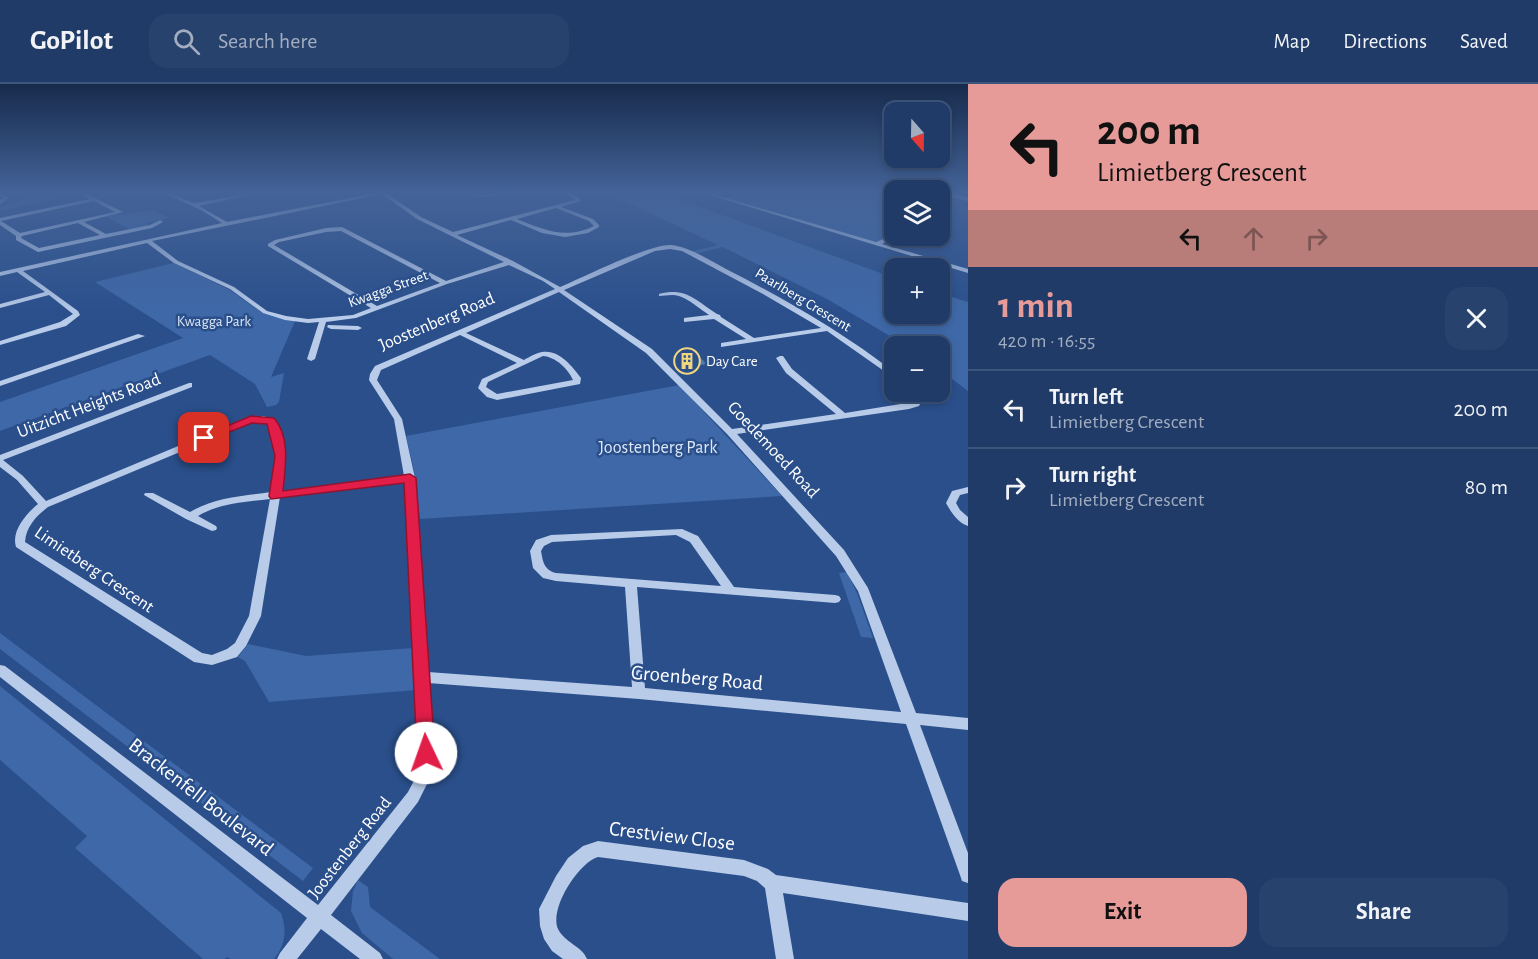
<!DOCTYPE html>
<meta charset="utf-8">
<style>
body{margin:0;font-family:"Alegreya Sans",sans-serif;background:#28426e;color:#f1f3f6;height:100vh;display:flex;flex-direction:column;font-size:22px;white-space:nowrap}
*{box-sizing:border-box;margin:0}
p{font-size:20px;color:#a2adc0}
.icon{flex:none;width:33px;height:33px;fill:none;stroke:currentColor;stroke-width:2;stroke-linecap:round;stroke-linejoin:round}
.map{position:relative;flex:1;overflow:hidden}
.sheet{display:flex;flex-direction:column;background:#203b68;width:570px}
.sheet>*{flex:none}
.banner{background:#e69b98;color:#111;overflow:hidden}
.needle{width:39px;rotate:160deg}
.tools{position:absolute;left:884px;top:18px;display:grid;gap:12px}
.tools a{display:grid;place-items:center;width:66px;height:66px;border-radius:12px;background:#203b68;box-shadow:0 3px 9px #0003,0 0 0 2px #3d557c;font-size:30px}
.pin{position:absolute;display:grid;place-items:center;width:51px;height:51px;color:#fff;margin:-26px;border-radius:12px;box-shadow:0 3px 9px #0006}
.me{position:absolute;width:66px;margin:-33px;rotate:357deg;stroke-linejoin:round;filter:drop-shadow(0 0 4px #0008)}
.turn{display:flex;align-items:center;gap:21px;height:126px;padding:0 30px;font-size:27px}
.turn .icon{width:78px;height:78px;stroke-width:2.5}
.turn b{display:block;font-size:42px;line-height:51px}
.lanes{display:flex;align-items:center;height:57px;padding:0 30px;background:#0003;justify-content:center;gap:30px;direction:ltr}
.lanes .off{opacity:.35}
.round{display:grid;place-items:center;flex:none;width:63px;height:63px;border-radius:18px;background:#28426e}
.headline{display:flex;align-items:center;justify-content:space-between;height:102px;padding:0 30px}
h1{font-size:36px;font-weight:700;line-height:45px;color:#e69b98}
.action{display:flex;gap:12px;margin-top:auto;padding:12px 30px}
.action a{flex:1;height:69px;border-radius:18px;background:#e69b98;color:#111;font-size:24px;font-weight:700;line-height:69px;text-align:center}
.action a+a{background:#28426e;color:#f1f3f6}
ul{padding:0;list-style:none}
li{display:flex;align-items:center;gap:18px;height:78px;padding:0 30px;border-top:2px solid #3d557c}
li div{flex:1}
li b{display:block;font-size:22px}
li em{font-style:normal}
header{display:flex;align-items:center;gap:36px;box-sizing:border-box;height:84px;padding:0 30px;background:#203b68;border-bottom:2px solid #3d557c}
header strong{font-size:28px}
nav{display:flex;gap:33px;margin-inline-start:auto;font-size:21px}
.search{width:420px;height:54px;background:#28426e;display:flex;align-items:center;gap:15px;box-sizing:border-box;padding:0 21px;border-radius:18px;color:#a2adc0;font-size:22px}
main{display:flex;flex:1;min-height:0}
.map>svg:first-child{display:block}
.green{fill:#3e68a7}
.building{fill:#567bb3}
.lines{fill:none;stroke-linecap:round;stroke-linejoin:round}
.minor{fill:#b8cbe9;fill-rule:evenodd}
.route{fill:#e11d48;stroke:#92132f;stroke-width:1.5}
.labels{text-anchor:middle;dominant-baseline:central;stroke-width:5;stroke-linejoin:round;paint-order:stroke}
.far-street-label{font-size:15px;fill:#fff;stroke:#2a4f8b}
.far-park-label{font-size:15px;fill:#dce7f7;stroke:#2a4f8b}
.far-poi-label{font-size:15px;fill:#fff;stroke:#2a4f8b;text-anchor:start}
.street-label{font-size:18px;fill:#fff;stroke:#2a4f8b}
.park-label{font-size:18px;fill:#dce7f7;stroke:#2a4f8b}
.near-street-label{font-size:21px;fill:#fff;stroke:#2a4f8b}
</style>
<header>
<strong>GoPilot</strong>
<div class="search"><svg class="icon" aria-label="search" viewBox="0 0 24 24"><circle cx="10" cy="10" r="6"/><path d="M15 15l6 6"/></svg>Search here</div>
<nav><a>Map</a><a>Directions</a><a>Saved</a></nav>
</header>
<main>
<div class="map">
<svg width="968" height="875" viewBox="0 0 968 875">
<rect width="100%" height="100%" fill="#2a4f8b"/>
<g class="green">
<path d="M18,109H41L54,115L0,127V124L22,115L24,112Z"/>
<path d="M606,109H662L894,194V230H939V209L968,218V307L939,285V262H907L827,215L723,163L694,170L690,168L718,161Z"/>
<path d="M739,109L894,110V115L883,128L894,150L879,157H872L722,113Z"/>
<path d="M153,126L170,134L146,139L149,142L131,146L105,132Z"/>
<path d="M174,179L230,206L261,228L295,237L271,293L284,289L279,318L276,321L267,323L255,300L210,271L0,347V318L183,254L95,198Z"/>
<path d="M679,301L782,412L420,435L414,386L406,352Z"/>
<path d="M847,488L857,509L873,554L861,553L839,489Z"/>
<path d="M0,549L313,784L303,797L0,565Z"/>
<path d="M248,560L306,572L413,564L416,606L269,618L245,577L238,573Z"/>
<path d="M0,602L281,829C287,846 286,860 274,875H230L227,873L225,875H203L75,764L87,752L0,676Z"/>
<path d="M358,796L368,803L370,823L440,875H393L362,849L351,827L353,807Z"/>
</g>
<path class="building" d="M695,269L707,280L686,283L674,272Z"/>
<g class="lines">
<g class="minor">
<path d="M0,109L9,114L0,120V116L3,114L0,112Z"/>
<path d="M80,109H85L123,128L84,138L106,150L150,141L160,136L163,138L152,144L38,168L16,156V152L0,141V134L90,115ZM94,117L115,128L20,149L1,137ZM78,139L100,151L39,164L21,154L22,152Z"/>
<path d="M163,109H168L194,119L256,109L254,110L199,122L227,138L376,109H386L421,133L453,148L575,116L565,109C571,108 577,111 581,117L561,123L593,135L599,141V143L588,149L565,153L542,149L511,136L457,151L513,177L560,203C584,193 649,160 671,161C690,163 709,176 726,185C785,215 842,248 894,288V294L827,247L721,263V259L746,255L714,235L684,238V234L709,231C700,225 689,215 679,212C672,210 665,212 659,212V210C686,203 695,216 717,230L720,231L721,233L754,254L821,244L763,210L682,167L670,165L655,167L564,206L652,265L732,345L836,330L786,289L776,274L780,272H783L792,285L845,329L913,318L914,316L908,308H916L922,316L919,322L909,325L737,350L844,466L868,504L916,629L968,634V646L920,641L968,769V799L962,797L960,791L906,640L639,615L428,599L433,680L431,692L418,718L331,831L380,869L383,875H360L321,845L297,875H277L280,869L307,834L0,593V581L5,582L318,821L408,708L417,691L419,680L407,410L405,398L280,413L261,532L246,562L237,573L212,581L194,578L16,463C11,447 26,430 38,420L17,396L0,383V371L189,299H192V303L3,376L23,392L46,417L248,333L264,332L276,338L286,378L281,407L404,392L394,335L369,296L370,290L375,282L555,205L543,197L509,181L447,200L356,234L326,238L315,275L311,277L307,275L319,238L308,239L285,236L263,229L230,205L174,179L147,159L23,187L78,227L80,231L66,242L0,261V257L60,238L73,230L49,211L0,224V220L45,208L17,188L0,192V188L222,139L201,126ZM382,110L417,135L504,178L446,197L342,143L326,144L275,156L268,160V162L371,224L353,231L308,235L286,232L267,227L234,203L178,177L152,157ZM556,124L589,137L594,142C565,156 545,146 517,135ZM341,147L440,199L377,222L274,161L279,158L326,148ZM559,208L646,269L727,350L836,472L858,507L901,628L645,604L637,503L835,519L839,518L841,515L839,512L835,511L734,503L698,452L682,445L551,451L536,456L530,467L533,484L543,494L556,497L625,503L632,603L428,588L415,394L402,335L377,296L381,286L460,251L517,279L482,295L478,304L487,313L497,316L580,300L581,294C572,282 559,265 542,268C536,269 529,273 524,276L466,249ZM543,272C556,273 568,285 573,296L497,310L486,303L488,298ZM252,338L268,340L276,378L271,408C243,412 215,413 190,428L153,409H145L144,411L186,435L212,447L216,446L217,444L216,442L198,432C220,419 245,418 270,415L249,532L235,559L227,565L212,571L202,569L25,458C26,443 36,432 48,423ZM676,451L690,458L721,502L556,489C544,486 543,478 541,467L544,462L552,458Z"/>
<path d="M465,109L482,111L509,109L482,113Z"/>
<path d="M703,109H709L876,158L893,151L897,152L882,160L968,185V189Z"/>
<path d="M939,109L968,113V117L939,110Z"/>
<path d="M894,117V122L889,129L894,138V145L891,143L883,129Z"/>
<path d="M328,241L358,242L362,244L358,246L331,245L327,243Z"/>
<path d="M138,250L145,252L0,302V297Z"/>
<path d="M968,403V409L960,411L956,419L960,426L968,433V442C958,439 951,428 946,419L952,407Z"/>
<path d="M598,757L744,776L768,785L776,791L968,819V837L783,809L794,875H776L765,804L757,797L744,792L598,773C578,779 549,825 558,845C565,859 582,862 587,875H563L552,867L544,855L540,842L539,825L556,792L568,774L583,762Z"/>
</g>
</g>
<linearGradient id="sky" x2="0" y2="1"><stop stop-color="#172b4c"/><stop offset="0.47" stop-color="#446398"/><stop offset="1" stop-color="#446398" stop-opacity="0"/></linearGradient>
<rect width="968" height="231" fill="url(#sky)"/>
<path class="route" d="M251,332L274,334C291,353 285,385 283,407L410,390L416,394L435,669L433,674L426,677L419,674L417,669L404,399L271,415L269,412L275,372L267,340L252,339L204,358L198,354Z"/>
<defs>
<g id="building-ring" transform="scale(1.35)"><circle r="9.5" fill="#2a4f8b" stroke="#f0d67f" stroke-width="1.5"/><path d="M-4-6H4V6H1V3H-1V6H-4ZM-2.5-4.3h1.7v1.8h-1.7ZM.8-4.3h1.7v1.8H.8ZM-2.5-1h1.7V.8h-1.7ZM.8-1h1.7V.8H.8Z" fill="#f0d67f"/></g>
</defs>
<g fill-rule="evenodd">
<use href="#building-ring" x="687" y="277"/>
</g>
<g class="labels">
<g class="far-street-label">
<text transform="translate(388 205) rotate(-20)">Kwagga Street</text>
<text transform="translate(803 216) rotate(31)">Paarlberg Crescent</text>
</g>
<g class="far-park-label">
<text x="214" y="237">Kwagga Park</text>
</g>
<g class="far-poi-label">
<text x="706" y="277">Day Care</text>
</g>
<g class="street-label">
<text transform="translate(437 238) rotate(-23)">Joostenberg Road</text>
<text transform="translate(89 322) rotate(-21)">Uitzicht Heights Road</text>
<text transform="translate(773 366) rotate(47)">Goedemoed Road</text>
<text transform="translate(94 486) rotate(34)">Limietberg Crescent</text>
<text transform="translate(350 764) rotate(-52)">Joostenberg Road</text>
</g>
<g class="park-label">
<text x="658" y="364">Joostenberg Park</text>
</g>
<g class="near-street-label">
<text transform="translate(697 594) rotate(5)">Groenberg Road</text>
<text transform="translate(201 713) rotate(38)">Brackenfell Boulevard</text>
<text transform="translate(672 752) rotate(7)">Crestview Close</text>
</g>
</g>
</svg>
<div class="tools">
<a><svg class="needle" viewBox="-14 -14 28 28"><path d="M0-13l5 13h-10z" fill="#e53935"/><path d="M0 13l5-13h-10z" fill="#a2adc0"/></svg></a>
<a><svg class="icon" aria-label="layers" viewBox="0 0 24 24"><path d="M12 4l9 5-9 5-9-5zM3 14l9 5 9-5"/></svg></a>
<a>+</a>
<a>−</a>
</div>
<div class="pin" style="left:204px;top:354px;background:#d93025"><svg class="icon" aria-label="arrive" viewBox="0 0 24 24"><path d="M6 21V4h12l-3 4 3 4H6"/></svg></div>
<svg class="me" style="left:426px;top:669px" viewBox="-20 -20 40 40"><circle r="19" fill="#fff"/><path d="M0-13L10 11 0 6-10 11z" fill="#e11d48"/></svg>
</div>
<section class="sheet">
<div class="banner">
<div class="turn"><svg class="icon" aria-label="left" viewBox="0 0 24 24"><path d="M17 20v-9H6M10 6l-5 5 5 5"/></svg><div><b>200 m</b>Limietberg Crescent</div></div>
<div class="lanes"><svg class="icon" aria-label="left" viewBox="0 0 24 24"><path d="M17 20v-9H6M10 6l-5 5 5 5"/></svg><svg class="icon off" aria-label="ahead" viewBox="0 0 24 24"><path d="M12 20V5M6 11l6-6 6 6"/></svg><svg class="icon off" aria-label="right" viewBox="0 0 24 24"><path d="M7 20v-9h11M14 6l5 5-5 5"/></svg></div>
</div>
<div class="headline"><div><h1>1 min</h1><p>420 m · 16:55</p></div><a class="round"><svg class="icon" aria-label="close" viewBox="0 0 24 24"><path d="M6 6l12 12M18 6L6 18"/></svg></a></div>
<ul>
<li><svg class="icon" aria-label="left" viewBox="0 0 24 24"><path d="M17 20v-9H6M10 6l-5 5 5 5"/></svg><div><b>Turn left</b><p>Limietberg Crescent</p></div><em>200 m</em></li>
<li><svg class="icon" aria-label="right" viewBox="0 0 24 24"><path d="M7 20v-9h11M14 6l5 5-5 5"/></svg><div><b>Turn right</b><p>Limietberg Crescent</p></div><em>80 m</em></li>
</ul>
<div class="action"><a>Exit</a><a>Share</a></div>
</section>
</main>
